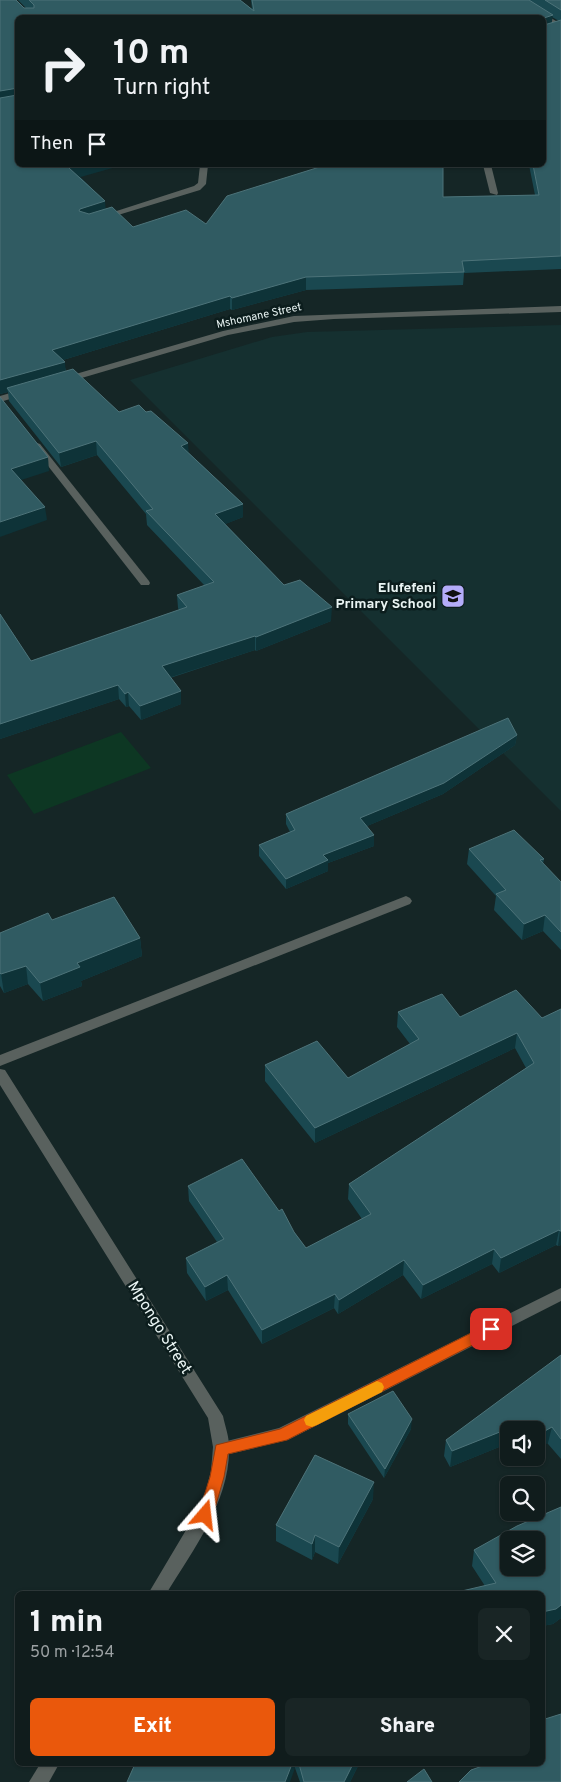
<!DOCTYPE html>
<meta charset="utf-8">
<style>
body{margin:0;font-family:Overpass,sans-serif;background:#192525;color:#f1f3f6;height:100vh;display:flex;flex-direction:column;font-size:19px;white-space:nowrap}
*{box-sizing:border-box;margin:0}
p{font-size:16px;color:#9ca1a3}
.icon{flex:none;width:28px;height:28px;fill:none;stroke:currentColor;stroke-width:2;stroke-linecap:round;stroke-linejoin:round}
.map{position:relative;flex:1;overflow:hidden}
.details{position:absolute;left:15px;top:1591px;width:530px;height:175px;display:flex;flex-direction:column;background:#101c1c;border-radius:8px;box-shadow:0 1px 4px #0004,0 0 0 1px #303a3b}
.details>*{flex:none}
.guide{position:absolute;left:15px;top:15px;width:531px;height:152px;border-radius:8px;box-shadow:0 1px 4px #0004,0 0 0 1px #303a3b;background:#101c1c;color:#f1f3f6;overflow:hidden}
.controls{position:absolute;left:500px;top:1421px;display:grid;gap:10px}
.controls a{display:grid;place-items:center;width:45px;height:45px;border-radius:8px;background:#101c1c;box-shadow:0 1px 4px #0004,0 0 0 1px #303a3b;font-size:25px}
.pin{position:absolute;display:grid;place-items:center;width:42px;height:42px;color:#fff;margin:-21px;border-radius:10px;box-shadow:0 2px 8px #0006}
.me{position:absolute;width:55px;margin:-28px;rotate:17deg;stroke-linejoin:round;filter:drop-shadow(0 0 4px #0008)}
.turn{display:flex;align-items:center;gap:18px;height:105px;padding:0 15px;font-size:22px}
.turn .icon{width:65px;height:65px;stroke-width:2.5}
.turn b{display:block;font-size:35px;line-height:42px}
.then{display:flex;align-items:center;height:48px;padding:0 15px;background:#0003;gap:10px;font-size:19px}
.round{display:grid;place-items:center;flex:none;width:52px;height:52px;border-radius:8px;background:#192525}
.summary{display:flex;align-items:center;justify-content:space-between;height:85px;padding:0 15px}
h1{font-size:30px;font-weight:800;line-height:38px}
.primary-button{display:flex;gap:10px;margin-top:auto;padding:10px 15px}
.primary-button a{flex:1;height:58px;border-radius:8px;background:#ea580c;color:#fff;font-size:20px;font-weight:800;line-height:58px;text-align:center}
.primary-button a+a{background:#192525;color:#f1f3f6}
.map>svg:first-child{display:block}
.built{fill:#153030}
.green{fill:#0d3723}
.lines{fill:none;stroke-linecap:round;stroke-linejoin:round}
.service{fill:#59615e;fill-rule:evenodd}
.minor{fill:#59615e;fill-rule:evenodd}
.wall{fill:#1a4850;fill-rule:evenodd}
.shaded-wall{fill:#0e3338}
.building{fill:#305b62;stroke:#4d7379;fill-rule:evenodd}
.route{fill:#ea580c;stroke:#983908}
.slow{fill:#f59e0b}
.labels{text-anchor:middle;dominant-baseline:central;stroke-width:5;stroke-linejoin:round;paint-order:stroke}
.far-street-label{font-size:11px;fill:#eaf5f4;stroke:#0c1d1d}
.poi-label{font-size:14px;font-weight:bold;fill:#eaf5f4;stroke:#0c1d1d;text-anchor:end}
.near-street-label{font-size:16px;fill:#eaf5f4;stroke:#0c1d1d}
</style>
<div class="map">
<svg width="561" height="1782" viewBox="0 0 561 1782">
<rect width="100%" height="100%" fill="#152626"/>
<path class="built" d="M561,325V811L130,380L272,337L307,332Z"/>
<path class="green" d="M121,732L151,768L34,814L7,775Z"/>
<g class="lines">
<g class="service">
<path d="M200,165H208L206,184L200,190L105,219L98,217L194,186L198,183Z"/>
<path d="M483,165H491L498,193L497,195L490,193Z"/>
<path d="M37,443L40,444L149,581L150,583L149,585H141L34,448V444Z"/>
<path d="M406,896L410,898L412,901L410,904L0,1066V1055Z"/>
<path d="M561,1288V1301L288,1440L221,1456L215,1454L213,1449L215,1444L279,1428Z"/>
</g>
<g class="minor">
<path d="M512,0H521L561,24V29Z"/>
<path d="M561,306V312L334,319L294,322L228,335L68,382H62L60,380L62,378L223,331L294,316Z"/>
<path d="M24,389L27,390V394L0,402V396Z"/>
<path d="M0,1069L5,1070L223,1416C225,1426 229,1436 229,1446C231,1500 193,1550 166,1594H148L192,1520L206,1490L211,1471L213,1447L208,1418L0,1085Z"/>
<path d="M40,1764H59L49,1782H29Z"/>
</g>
</g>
<g class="wall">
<path d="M0,0L24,8H26L18,0H240L252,9L251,0H561V269L464,273L463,285L306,290L232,310L230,309L63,360L66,371L119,412L189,453L243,504V517L225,524L284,585L331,621L256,651L255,650L170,678L181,704L141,720L129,706L126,707L119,699L0,739V614L31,661L179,610L178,608L177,595L205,586L147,525L146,514L97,455L61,467L9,401L8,392L0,394ZM552,17L559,21L552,23ZM18,18H544V165H529L535,195L443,197L206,224L133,227L105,209V201L80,177Z"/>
<path d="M517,735L515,745L443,794L367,826L374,846L328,863V871L286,889L259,856V845L290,832L286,824V814Z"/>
<path d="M469,849L544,859L543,864L561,882V950L543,931L522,940L494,910L496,896L467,864Z"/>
<path d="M52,920L140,938L142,956L81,981L82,986L43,1001L28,984L4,993L0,986V933Z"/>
<path d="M561,1009V1245L558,1246L556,1245L499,1273L492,1264L421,1299L403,1275L338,1314L334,1308L262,1344L228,1290L206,1301L187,1273L186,1258L217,1242L189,1201L188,1186L294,1232L306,1248L362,1219L348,1199L349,1184L526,1068L515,1048L315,1143L265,1081V1065L348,1078L410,1044L397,1027L398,1012L460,1017L542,1018Z"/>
<path d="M561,1355V1459L536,1430H509V1443L450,1467L444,1456L446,1440Z"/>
<path d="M348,1414L411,1429L384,1478L348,1424Z"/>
<path d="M373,1499L338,1564L315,1552L312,1560L276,1541V1525Z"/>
<path d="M561,1507V1618L553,1624L542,1626V1594L485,1586L472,1566L474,1550Z"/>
<path d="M135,1764H359L350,1782H300L295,1768Z"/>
</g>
<g class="shaded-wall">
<path d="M553,15L551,27L544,29V18Z"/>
<path d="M18,88V100L0,103V91Z"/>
<path d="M78,165H123L70,180L69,168Z"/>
<path d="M105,201L106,213L81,221L79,211L80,209Z"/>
<path d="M306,277V290L232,310V298Z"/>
<path d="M230,296V309L53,363L52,350Z"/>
<path d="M65,362L66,375L7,388L8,392L0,394V380Z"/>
<path d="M96,441L97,455L61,467L59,453Z"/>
<path d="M188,443L189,456L181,446Z"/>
<path d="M48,457L49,471L12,483L11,469Z"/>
<path d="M243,504V517L216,528L215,514Z"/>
<path d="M45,507L47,520L0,537V522Z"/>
<path d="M332,607L331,621L256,651V637Z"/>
<path d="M255,636V650L162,680V666Z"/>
<path d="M118,685L119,699L0,739V724Z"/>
<path d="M181,691V704L141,720L140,706Z"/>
<path d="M128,692L129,706L126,707L125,694Z"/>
<path d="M517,735L515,745L443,794L360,829V818Z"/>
<path d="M374,835V846L328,863V871L286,889V879L323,855Z"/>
<path d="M545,915L543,931L522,940L524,924Z"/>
<path d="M140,938L142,956L81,981L82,986L43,1001L40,983L77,963Z"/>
<path d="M26,966L28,984L4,993L1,974Z"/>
<path d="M517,1033L515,1048L315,1143V1128Z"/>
<path d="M559,1230L556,1245L499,1273L501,1258Z"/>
<path d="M560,1231H561V1245L558,1246Z"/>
<path d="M494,1249L492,1264L421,1299L423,1285Z"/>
<path d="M404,1260L403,1275L338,1314L339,1300Z"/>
<path d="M227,1275L228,1290L206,1301L205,1287Z"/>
<path d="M335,1294L334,1308L262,1344V1330Z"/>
<path d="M412,1419L411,1429L384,1478L385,1469Z"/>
<path d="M525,1422L523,1430H509V1443L450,1467L452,1451Z"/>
<path d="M552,1427L548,1443L536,1450V1436Z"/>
<path d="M374,1482L373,1499L338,1564L339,1547Z"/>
<path d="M315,1535V1552L312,1560V1544Z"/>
<path d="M561,1605V1618L553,1624L542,1626V1612Z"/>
<path d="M292,1764H295V1768L290,1782H285Z"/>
<path d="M353,1764H359L350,1782H344Z"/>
</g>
<g class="building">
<path d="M0,0H16L24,8H34V5L29,0H240L254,11L252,0H529L553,15L544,18H18V88L0,91Z"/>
<path d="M545,0H561V10Z"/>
<path d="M561,20V256L462,261L464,272L306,277L232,298L230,296L52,350L65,362L0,380V98L17,95L18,92V165H78L69,168L105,201L80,209L79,211L89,214L112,207L133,227L186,210L206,224L227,196L326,165H443V197L539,195L533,165H544V21V25Z"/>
<path d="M73,369L119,412L139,405L146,412L151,411L188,443L181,446L243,504L215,514L284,585L300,580L332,607L256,637L255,636L162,666L181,691L140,706L128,692L125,694L118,685L0,724V614L31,661L187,607L177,595L214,582L146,511L153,509L96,441L59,453L7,388Z"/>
<path d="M0,397L48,457L11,469L45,507L0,522Z"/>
<path d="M508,718L517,735L444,783L360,818L374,835L323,855L328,860L286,879L259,845L295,830L286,814Z"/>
<path d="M514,830L544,859L540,860L561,882V932L545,915L524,924L496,894L506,890L469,849Z"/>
<path d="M114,897L140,938L77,963L80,967L40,983L26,966L1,974L0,973V933L48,913L52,920Z"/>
<path d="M516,990L542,1018L561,1009V1231H560L559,1230L501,1258L494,1249L423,1285L404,1260L339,1300L335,1294L262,1330L227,1275L205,1287L186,1258L224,1239L188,1186L242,1159L279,1211L282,1209L294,1232L306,1248L371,1214L349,1184L534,1063L517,1033L315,1128L265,1065L317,1041L348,1078L419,1039L398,1012L442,994L460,1017Z"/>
<path d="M561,1355V1439L552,1427L536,1436V1430H529L525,1422L452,1451L446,1440Z"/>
<path d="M393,1391L412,1419L385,1469L348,1414Z"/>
<path d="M315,1455L374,1482L339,1547L315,1535L312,1544L276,1525Z"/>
<path d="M561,1507V1605L556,1609L542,1612V1594H449L496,1583L474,1550L517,1526ZM509,1540H536V1568H509Z"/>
<path d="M561,1714V1782H459L471,1770L488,1764H542V1720Z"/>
<path d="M135,1764H292L285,1782H127Z"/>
<path d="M299,1764H353L344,1782H304Z"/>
<path d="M424,1769L432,1782H407Z"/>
</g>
<path class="route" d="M491,1323L496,1325L498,1329L496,1333L287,1440L228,1454L224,1477L213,1515L210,1520L205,1522L200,1520L198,1515L210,1477L216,1445L280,1429Z"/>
<path class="slow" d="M377,1381L382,1383L384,1387L382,1392L317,1425L312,1427L306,1425L304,1420L306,1416Z"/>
<defs>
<g id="school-square" transform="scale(1.25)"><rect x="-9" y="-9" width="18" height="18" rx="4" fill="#b4acf9" stroke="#0c1d1d"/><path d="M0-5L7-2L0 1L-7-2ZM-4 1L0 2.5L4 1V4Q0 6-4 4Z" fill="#111"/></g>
</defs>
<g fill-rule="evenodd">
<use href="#school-square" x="453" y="596"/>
</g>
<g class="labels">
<g class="far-street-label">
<text transform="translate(259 316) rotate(-12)">Mshomane Street</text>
</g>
<g class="poi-label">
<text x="436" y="588">Elufefeni<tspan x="436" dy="16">Primary School</tspan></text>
</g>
<g class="near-street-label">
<text transform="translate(159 1328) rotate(58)">Mpongo Street</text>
</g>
</g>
</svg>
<div class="controls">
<a><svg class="icon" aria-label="sound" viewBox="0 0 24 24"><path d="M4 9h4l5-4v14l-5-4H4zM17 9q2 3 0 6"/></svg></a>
<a><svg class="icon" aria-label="search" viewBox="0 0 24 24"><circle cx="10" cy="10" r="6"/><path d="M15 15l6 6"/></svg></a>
<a><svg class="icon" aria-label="layers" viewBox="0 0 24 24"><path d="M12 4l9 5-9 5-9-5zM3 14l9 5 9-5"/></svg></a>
</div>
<div class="pin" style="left:491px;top:1329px;background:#d93025"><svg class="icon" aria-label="arrive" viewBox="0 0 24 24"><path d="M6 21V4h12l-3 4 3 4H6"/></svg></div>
<svg class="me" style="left:205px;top:1515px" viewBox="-20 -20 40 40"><path d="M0-17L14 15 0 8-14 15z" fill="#ea580c" stroke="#fff" stroke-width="4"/></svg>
<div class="guide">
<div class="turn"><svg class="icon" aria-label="right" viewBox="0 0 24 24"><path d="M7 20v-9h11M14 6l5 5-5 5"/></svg><div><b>10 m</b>Turn right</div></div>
<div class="then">Then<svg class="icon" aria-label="arrive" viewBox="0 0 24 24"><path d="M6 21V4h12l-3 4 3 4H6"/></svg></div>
</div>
<section class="details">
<div class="summary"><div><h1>1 min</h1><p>50 m · 12:54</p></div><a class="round"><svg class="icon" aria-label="close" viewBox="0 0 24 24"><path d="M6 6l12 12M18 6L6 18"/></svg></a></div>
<div class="primary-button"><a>Exit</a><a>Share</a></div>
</section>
</div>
